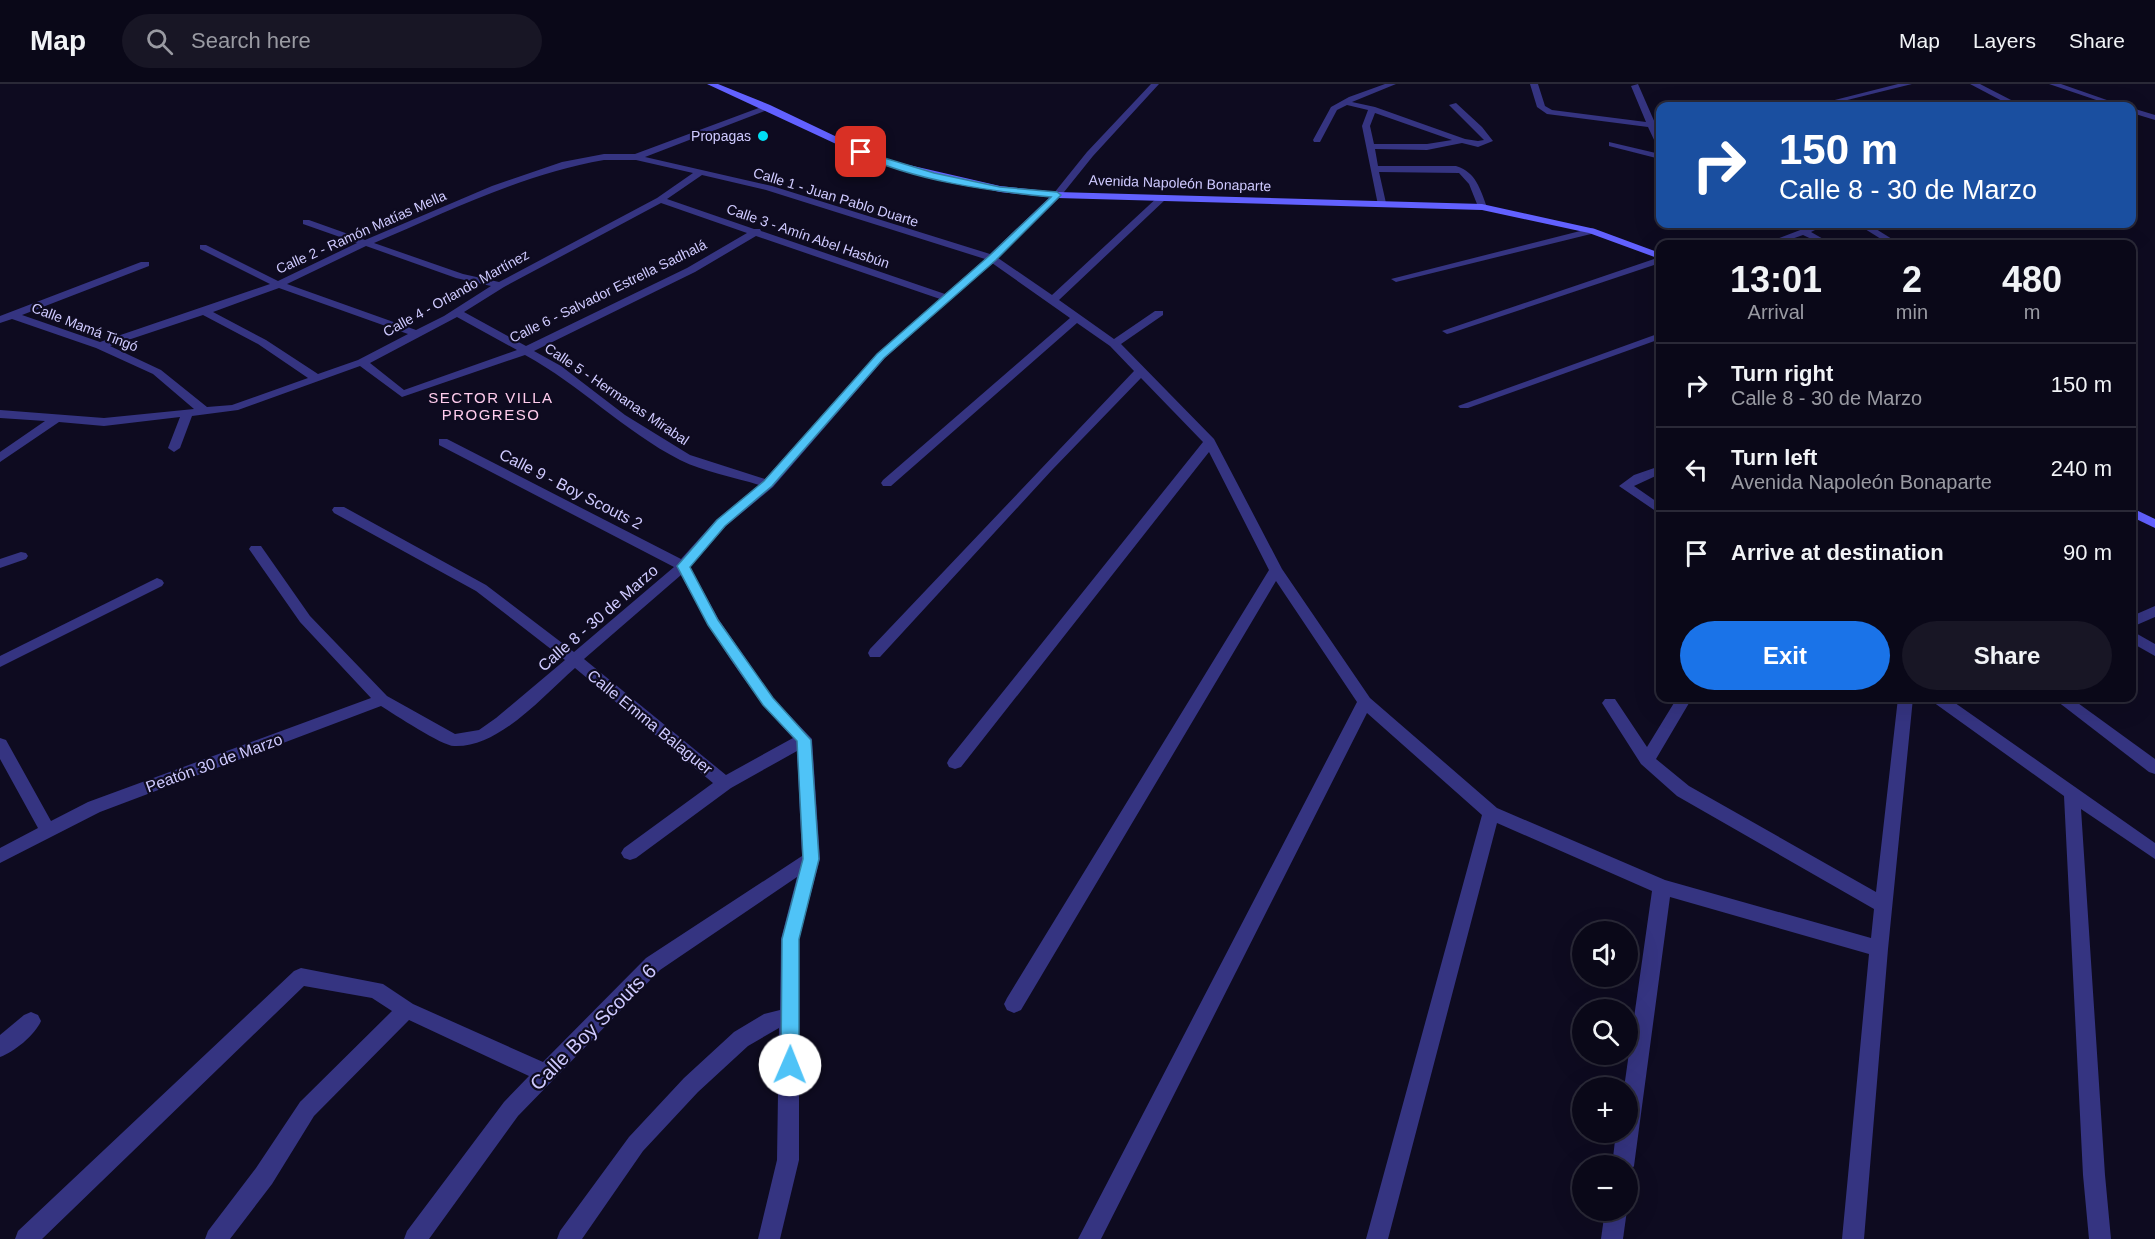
<!DOCTYPE html>
<meta charset="utf-8">
<style>
body{margin:0;font-family:Arial,sans-serif;background:#181625;color:#f1f3f6;height:100vh;display:flex;flex-direction:column;font-size:22px;white-space:nowrap}
*{box-sizing:border-box;margin:0}
p{font-size:20px;color:#999aa2}
.icon{flex:none;width:33px;height:33px;fill:none;stroke:currentColor;stroke-width:2;stroke-linecap:round;stroke-linejoin:round}
.map{position:relative;flex:1;overflow:hidden}
.details{position:absolute;left:1656px;top:156px;width:480px;height:462px;display:flex;flex-direction:column;background:#0a0818;border-radius:12px;box-shadow:0 6px 24px #0002,0 0 0 2px #2a2937}
.details>*{flex:none}
.guide{position:absolute;left:1656px;top:18px;width:480px;height:126px;border-radius:12px;box-shadow:0 6px 24px #0002,0 0 0 2px #2a2937;background:#1a4fa0;color:#fff;overflow:hidden}
.fabs{position:absolute;left:1572px;top:837px;display:grid;gap:12px}
.fabs a{display:grid;place-items:center;width:66px;height:66px;border-radius:50%;background:#0a0818;box-shadow:0 6px 24px #0002,0 0 0 2px #2a2937;font-size:30px}
.pin{position:absolute;display:grid;place-items:center;width:51px;height:51px;color:#fff;margin:-26px;border-radius:12px;box-shadow:0 3px 9px #0006}
.me{position:absolute;width:66px;margin:-33px;rotate:1deg;stroke-linejoin:round;filter:drop-shadow(0 0 4px #0008)}
.turn{display:flex;align-items:center;gap:21px;height:126px;padding:0 24px;font-size:27px}
.turn .icon{width:78px;height:78px;stroke-width:2.5}
.turn b{display:block;font-size:42px;line-height:51px}
.eta{display:flex;justify-content:space-evenly;align-items:center;height:102px;text-align:center}
.eta b{font-size:36px;font-weight:800;line-height:42px}
.button{display:flex;gap:12px;margin-top:auto;padding:12px 24px}
.button a{flex:1;height:69px;border-radius:36px;background:#1a73e8;color:#fff;font-size:24px;font-weight:800;line-height:69px;text-align:center}
.button a+a{background:#181625;color:#f1f3f6}
ul{padding:0;list-style:none}
li{display:flex;align-items:center;gap:18px;height:84px;padding:0 24px;border-top:2px solid #2a2937}
li div{flex:1}
li b{display:block;font-size:22px}
li em{font-style:normal}
header{display:flex;align-items:center;gap:36px;box-sizing:border-box;height:84px;padding:0 30px;background:#0a0818;border-bottom:2px solid #2a2937}
header strong{font-size:28px}
nav{display:flex;gap:33px;margin-inline-start:auto;font-size:21px}
.search{width:420px;height:54px;background:#181625;display:flex;align-items:center;gap:15px;box-sizing:border-box;padding:0 21px;border-radius:33px;color:#999aa2;font-size:22px}
.map>svg:first-child{display:block}
.lines{fill:none;stroke-linecap:round;stroke-linejoin:round}
.service{fill:#353481;fill-rule:evenodd}
.minor{fill:#353481;fill-rule:evenodd}
.secondary{fill:#6261ff;fill-rule:evenodd}
.route{fill:#4fc3f7;stroke:#337fa1;stroke-width:1.5}
.poi-dot{fill:#00e0f5;stroke:#0e0b20;stroke-width:2}
.labels{text-anchor:middle;dominant-baseline:central;stroke-width:4.5;stroke-linejoin:round;paint-order:stroke}
.far-poi-label{font-size:14px;fill:#cfcaff;stroke:#0e0b20;text-anchor:end}
.far-street-label{font-size:14px;fill:#cfcaff;stroke:#0e0b20}
.far-neighbourhood-label{font-size:15px;letter-spacing:1.5px;fill:#ffcced;stroke:#0e0b20}
.street-label{font-size:16px;fill:#cfcaff;stroke:#0e0b20}
.near-street-label{font-size:20px;fill:#cfcaff;stroke:#0e0b20}
</style>
<header>
<strong>Map</strong>
<div class="search"><svg class="icon" aria-label="search" viewBox="0 0 24 24"><circle cx="10" cy="10" r="6"/><path d="M15 15l6 6"/></svg>Search here</div>
<nav><a>Map</a><a>Layers</a><a>Share</a></nav>
</header>
<div class="map">
<svg width="2155" height="1155" viewBox="0 0 2155 1155">
<rect width="100%" height="100%" fill="#0e0b20"/>
<g class="lines">
<path class="service" d="M2132,547L2155,560V572L2132,559Z"/>
<g class="minor">
<path d="M1151,0H1159L1093,72L1060,113L998,174L1052,211L1160,111H1166V115L1059,216L1114,255L1155,227H1163V231L1121,260L1214,355L1282,485L1370,614L1497,724L1665,796L1871,854L1874,825L1677,712L1641,680L1602,619L1605,615H1615L1647,663L1677,614H1692L1656,675L1689,702L1876,808L1898,614H1913L1888,865L1864,1155H1842L1869,870L1670,813L1634,1082L1628,1091V1082H1612L1616,1048H1628V1004H1624L1652,807L1497,739L1388,1155H1366L1482,731L1367,629L1101,1155H1078L1357,618L1276,497L1021,926L1014,929L1007,926L1004,920L1007,914L1269,486L1209,368L961,683L955,685L949,683L947,679L949,675L1203,358L1141,294L1052,386L880,573H870L868,569L870,565L1134,287L1110,262L1077,239L891,402H883L881,399L883,396L1070,234L992,179L885,274L773,403L726,442L690,483L719,536L773,614L812,655L820,775L799,855V1076L780,1155H758L777,1076L779,944L748,962L698,1008L643,1067L582,1155H557L560,1147L629,1053L684,994L734,948L764,930L780,926L781,855L797,793L660,886L518,1032L429,1155H404L407,1147L504,1018L529,992L409,936L314,1032L272,1100L230,1155H205L208,1147L256,1084L300,1018L392,927L372,914L304,902L42,1155H15L18,1147L294,887L301,884L383,900L413,920L543,978L646,874L802,772L797,667L731,704L636,774L630,776L624,774L621,769L624,764L713,699L575,584C543,612 499,664 454,662C442,662 394,630 381,622L100,728L0,779V764L38,744L0,675V654L6,656L51,737L88,718L371,614L300,538L249,465L251,462H261L310,532L387,612L455,650L479,646L496,634L565,576L476,507L334,429L332,426L334,423H344L486,501L574,568L674,483L439,361V355H447L681,475L716,436L759,401C734,393 704,388 680,376C624,347 580,301 525,271L402,313L360,282L238,326L192,332L180,364L174,368L168,364L180,333L104,342L59,338L0,378V368L45,337L0,334V326L104,334L194,325L153,290L96,264L12,235L0,239V232L141,178H149V182L22,231L100,258L270,200L200,165V161H206L278,197L357,159L303,140V136H309L365,156L492,102L562,78L604,70H635L767,21L771,23L770,25L645,73L772,102L990,170L1054,109L1087,68ZM604,76H636L693,89L657,114L499,198L463,190L374,159C449,127 523,90 604,76ZM702,91L766,106L985,175L945,210L761,147L760,145H754L667,115ZM661,119L747,149L687,184L526,262L464,228L504,203ZM756,152L940,215L877,270L765,395L690,371L625,331L561,282L534,267L695,188ZM366,162L456,194L491,202L444,232L416,246L287,200ZM279,204L408,250L358,276L318,290L266,256L213,228ZM203,231L258,260L308,294L232,321L207,323L161,286L110,262ZM457,233L517,266L404,306L370,279ZM681,491C712,550 747,606 793,654L726,691L584,575Z"/>
<path d="M1385,0H1396L1352,18L1375,23L1465,55L1478,57L1484,56L1449,21L1456,19L1482,43L1493,57L1478,63L1462,59L1427,66L1375,65L1378,82H1456C1476,88 1480,105 1487,123L1485,125H1479L1469,100L1459,89L1379,88L1386,119L1378,121L1362,42L1368,26L1347,21L1337,26L1320,58H1314L1313,56L1331,23L1349,13ZM1375,29L1452,56L1427,60H1374L1370,42Z"/>
<path d="M1530,0H1538L1545,22L1552,26L1646,38L1631,2L1638,0L1655,39L1658,41L1660,62L1656,60L1648,43L1547,30L1537,23Z"/>
<path d="M1898,0H1912L1823,22H1811Z"/>
<path d="M1970,0H1980L2013,17L2006,19Z"/>
<path d="M2049,0H2061L2124,22H2114Z"/>
<path d="M2132,24L2155,31V36L2132,29Z"/>
<path d="M1609,58L1660,70V75L1609,62Z"/>
<path d="M1816,140H1827L1811,148L1832,160H1822L1803,151L1777,160H1764Z"/>
<path d="M1857,140H1868L1900,160H1889Z"/>
<path d="M1592,144L1595,145V149L1396,198L1391,195Z"/>
<path d="M1660,173V179L1451,249L1447,250L1442,247Z"/>
<path d="M1660,249V255L1468,324H1460L1458,322Z"/>
<path d="M1660,382V390L1634,402L1660,420V430L1619,402L1634,391Z"/>
<path d="M21,468L26,469L28,472L26,475L0,484V475Z"/>
<path d="M157,494L162,496L164,499L162,502L0,583V572Z"/>
<path d="M2155,522V533L2132,543V532Z"/>
<path d="M1931,614H1948L2155,759V775L2081,725L2105,1091L2111,1155H2089L2083,1091L2064,712L1933,618Z"/>
<path d="M2053,614H2071L2155,675V690L2149,688Z"/>
<path d="M31,928L38,931L41,937C35,951 14,968 0,973V951L24,931Z"/>
<path d="M1605,1126H1627L1623,1155H1601Z"/>
</g>
<g class="secondary">
<path d="M707,0H718L770,21L883,75L1000,102L1057,108L1482,120L1595,145L1660,169V175L1589,149L1482,126L1057,114L1000,108L877,79Z"/>
<path d="M2132,424L2155,435V444L2132,433Z"/>
</g>
</g>
<path class="route" d="M858,66L934,89L1000,103L1057,108L1061,111L996,176L884,274L772,402L725,442L690,483L718,536L773,614L811,656L819,775L799,855V981L797,987L790,990L784,987L781,981L782,855L803,775L797,657L763,621L708,541L677,482L717,436L764,397L877,270L989,172L1051,113C989,107 915,97 858,70Z"/>
<circle class="poi-dot" cx="763" cy="52" r="6"/>
<g class="labels">
<g class="far-poi-label">
<text x="751" y="52">Propagas</text>
</g>
<g class="far-street-label">
<text transform="translate(1180 99) rotate(2)">Avenida Napoleón Bonaparte</text>
<text transform="translate(836 113) rotate(17)">Calle 1 - Juan Pablo Duarte</text>
<text transform="translate(361 148) rotate(-24)">Calle 2 - Ramón Matías Mella</text>
<text transform="translate(808 152) rotate(19)">Calle 3 - Amín Abel Hasbún</text>
<text transform="translate(608 207) rotate(-26)">Calle 6 - Salvador Estrella Sadhalá</text>
<text transform="translate(456 209) rotate(-29)">Calle 4 - Orlando Martínez</text>
<text transform="translate(85 243) rotate(21)">Calle Mamá Tingó</text>
<text transform="translate(617 310) rotate(34)">Calle 5 - Hermanas Mirabal</text>
</g>
<g class="far-neighbourhood-label">
<text x="491" y="313">SECTOR VILLA<tspan x="491" dy="17">PROGRESO</tspan></text>
</g>
<g class="street-label">
<text transform="translate(571 405) rotate(27)">Calle 9 - Boy Scouts 2</text>
<text transform="translate(598 534) rotate(-41)">Calle 8 - 30 de Marzo</text>
<text transform="translate(650 638) rotate(39)">Calle Emma Balaguer</text>
<text transform="translate(214 679) rotate(-20)">Peatón 30 de Marzo</text>
</g>
<g class="near-street-label">
<text transform="translate(593 943) rotate(-45)">Calle Boy Scouts 6</text>
</g>
</g>
</svg>
<div class="fabs">
<a><svg class="icon" aria-label="sound" viewBox="0 0 24 24"><path d="M4 9h4l5-4v14l-5-4H4zM17 9q2 3 0 6"/></svg></a>
<a><svg class="icon" aria-label="search" viewBox="0 0 24 24"><circle cx="10" cy="10" r="6"/><path d="M15 15l6 6"/></svg></a>
<a>+</a>
<a>−</a>
</div>
<div class="pin" style="left:861px;top:68px;background:#d93025"><svg class="icon" aria-label="arrive" viewBox="0 0 24 24"><path d="M6 21V4h12l-3 4 3 4H6"/></svg></div>
<svg class="me" style="left:790px;top:981px" viewBox="-20 -20 40 40"><circle r="19" fill="#fff"/><path d="M0-13L10 11 0 6-10 11z" fill="#4fc3f7"/></svg>
<div class="guide">
<div class="turn"><svg class="icon" aria-label="right" viewBox="0 0 24 24"><path d="M7 20v-9h11M14 6l5 5-5 5"/></svg><div><b>150 m</b>Calle 8 - 30 de Marzo</div></div>
</div>
<section class="details">
<div class="eta">
<div><b>13:01</b><p>Arrival</p></div>
<div><b>2</b><p>min</p></div>
<div><b>480</b><p>m</p></div>
</div>
<ul>
<li><svg class="icon" aria-label="right" viewBox="0 0 24 24"><path d="M7 20v-9h11M14 6l5 5-5 5"/></svg><div><b>Turn right</b><p>Calle 8 - 30 de Marzo</p></div><em>150 m</em></li>
<li><svg class="icon" aria-label="left" viewBox="0 0 24 24"><path d="M17 20v-9H6M10 6l-5 5 5 5"/></svg><div><b>Turn left</b><p>Avenida Napoleón Bonaparte</p></div><em>240 m</em></li>
<li><svg class="icon" aria-label="arrive" viewBox="0 0 24 24"><path d="M6 21V4h12l-3 4 3 4H6"/></svg><div><b>Arrive at destination</b></div><em>90 m</em></li>
</ul>
<div class="button"><a>Exit</a><a>Share</a></div>
</section>
</div>
